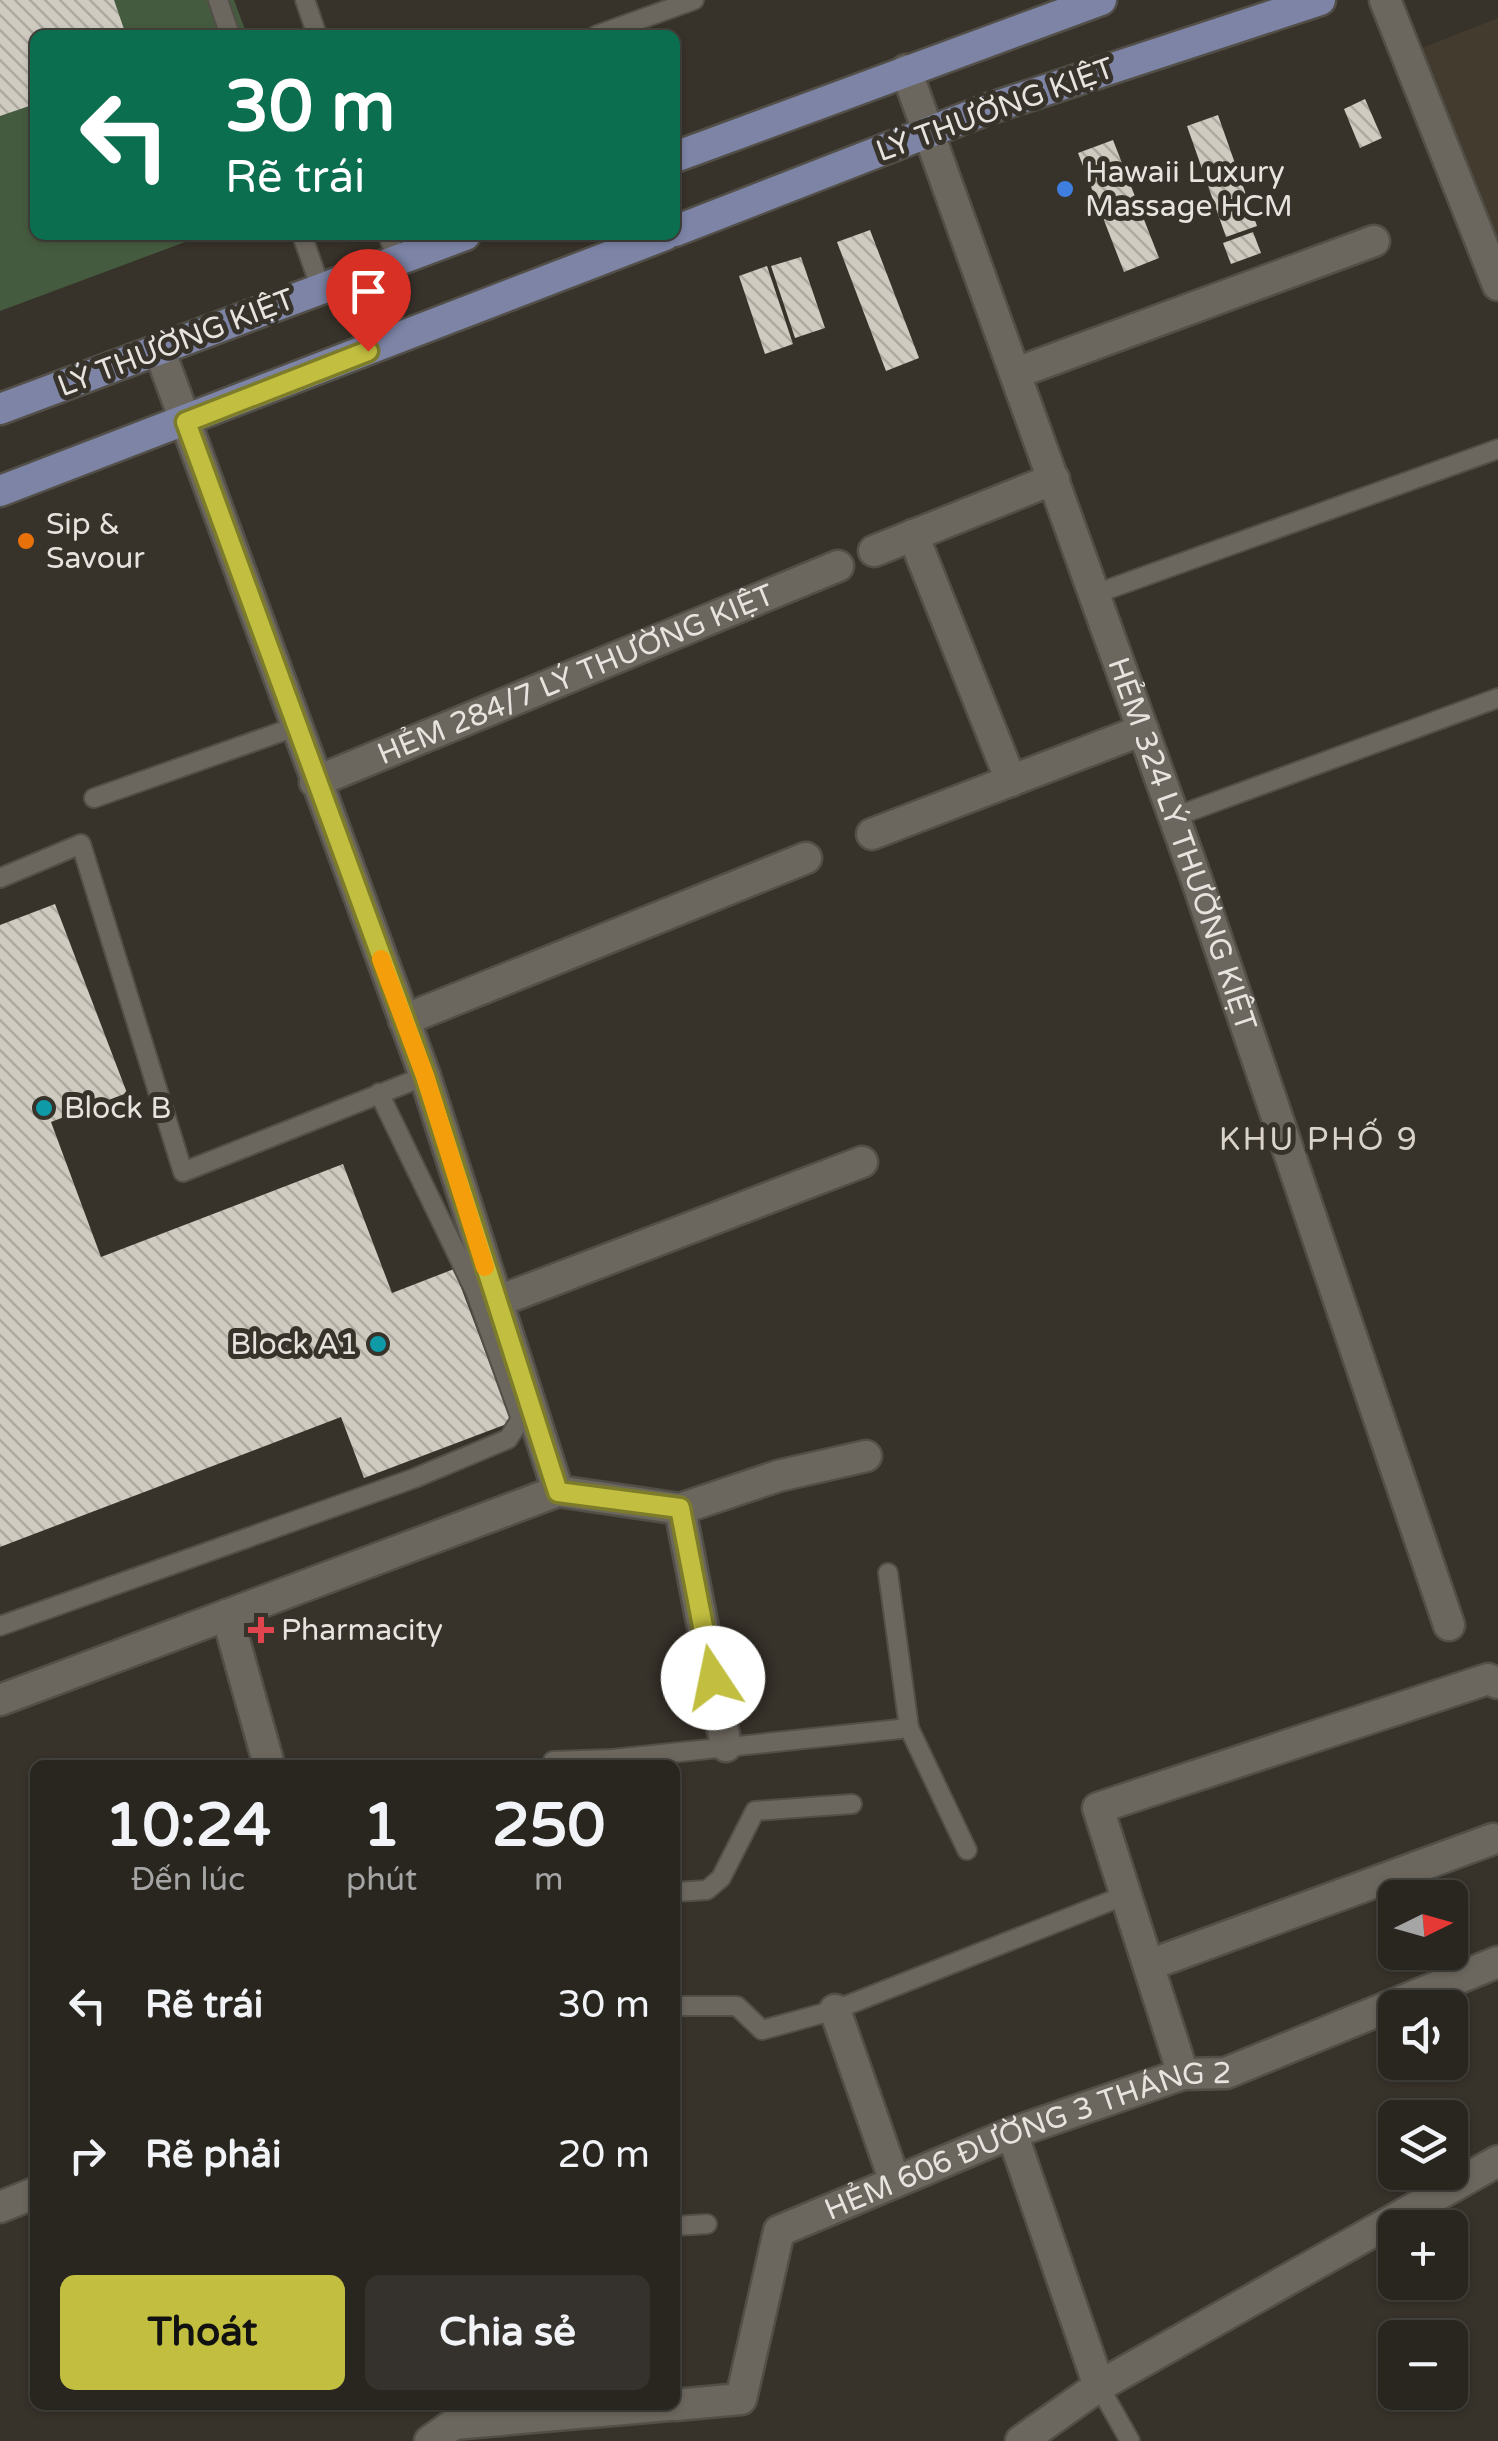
<!DOCTYPE html>
<html lang="vi">
<meta charset="utf-8">
<style>
body{margin:0;font-family:"Varela Round",sans-serif;background:#35322d;color:#f1f3f6;height:100vh;display:flex;flex-direction:column;font-size:38px;white-space:nowrap}
*{box-sizing:border-box;margin:0}
p{font-size:32px;color:#a5a5a5}
.icon{flex:none;width:55px;height:55px;fill:none;stroke:currentColor;stroke-width:2;stroke-linecap:round;stroke-linejoin:round}
.map{position:relative;flex:1;overflow:hidden}
.panel{position:absolute;left:30px;top:1760px;width:650px;height:650px;display:flex;flex-direction:column;background:#292620;border-radius:15px;box-shadow:0 2px 8px #0004,0 0 0 2px #45433e}
.panel>*{flex:none}
.guide{position:absolute;left:30px;top:30px;width:650px;height:210px;border-radius:15px;box-shadow:0 2px 8px #0004,0 0 0 2px #45433e;background:#0b6e4f;color:#fff;overflow:hidden}
.needle{width:65px;rotate:85deg}
.fabs{position:absolute;left:1378px;top:1880px;display:grid;gap:20px}
.fabs a{display:grid;place-items:center;width:90px;height:90px;border-radius:15px;background:#292620;box-shadow:0 2px 8px #0004,0 0 0 2px #45433e;font-size:50px}
.pin{position:absolute;display:grid;place-items:center;width:85px;height:85px;color:#fff;margin:-102px -42px;border-radius:50% 50% 50% 0;rotate:-45deg;box-shadow:0 0 10px #0007}
.pin .icon{rotate:45deg}
.me{position:absolute;width:110px;margin:-55px;rotate:349deg;stroke-linejoin:round;filter:drop-shadow(0 0 8px #0008)}
.turn{display:flex;align-items:center;gap:35px;height:210px;padding:0 30px;font-size:45px}
.turn .icon{width:130px;height:130px;stroke-width:2.5}
.turn b{display:block;font-size:70px;line-height:85px}
.eta{display:flex;justify-content:space-evenly;align-items:center;height:170px;text-align:center}
.eta b{font-size:60px;font-weight:700;line-height:70px}
.button{display:flex;gap:20px;margin-top:auto;padding:20px 30px}
.button a{flex:1;height:115px;border-radius:15px;background:#c1be40;color:#111;font-size:40px;font-weight:700;line-height:115px;text-align:center}
.button a+a{background:#35322d;color:#f1f3f6}
ul{padding:0;list-style:none}
li{display:flex;align-items:center;gap:30px;height:150px;padding:0 30px}
li div{flex:1}
li b{display:block;font-size:38px}
li em{font-style:normal}
.map>svg:first-child{display:block}
.built{fill:#423b2e}
.park{fill:#455b3f}
.building{fill:url(#building-back-hatch)}
.lines{fill:none;stroke-linecap:round;stroke-linejoin:round}
.service-casing{stroke:#524f48;stroke-width:22}
.minor-casing{stroke:#524f48;stroke-width:35}
.primary-casing{stroke:#524f48;stroke-width:35}
.service{stroke:#6c675e;stroke-width:18}
.minor{stroke:#6c675e;stroke-width:30}
.primary{stroke:#7d84a6;stroke-width:30}
.route-casing{stroke:#7d7c2a;stroke-width:25}
.route{stroke:#c1be40;stroke-width:18}
.slow{stroke:#f59e0b;stroke-width:18}
.shop-dot{fill:#3f7fe0;stroke:#37322a;stroke-width:4}
.food-dot{fill:#e8710a;stroke:#37322a;stroke-width:4}
.culture-dot{fill:#0f9aa8;stroke:#37322a;stroke-width:4}
.health-dot{fill:#e0444e;stroke:#37322a;stroke-width:4}
.labels{text-anchor:middle;dominant-baseline:central;stroke-width:10;stroke-linejoin:round;paint-order:stroke}
.street-label{font-size:30px;fill:#e7e4df;stroke:#37322a}
.poi-label{font-size:30px;fill:#e7e4df;stroke:#37322a;text-anchor:start}
.neighbourhood-label{font-size:32px;letter-spacing:2.5px;fill:#d9d3c9;stroke:#37322a}
</style>
<div class="map">
<svg width="1498" height="2441" viewBox="0 0 1498 2441">
<defs>
<pattern id="building-back-hatch" width="6" height="6" patternUnits="userSpaceOnUse" patternTransform="scale(2.5)"><rect width="6" height="6" fill="#d0cbc0"/><path d="M-1 5l2 2M0 0l6 6M5-1l2 2" fill="none" stroke="#ada9a1"/></pattern>
</defs>
<rect width="100%" height="100%" fill="#37322a"/>
<path class="built" d="M1498,18V251L1417,50Z"/>
<path class="park" d="M0,0H234L247,35H35V235H204L0,311Z"/>
<g class="building">
<path d="M0,0H114L126,35H35V104L0,116Z"/>
<path d="M1365,99L1382,138L1360,148L1344,109Z"/>
<path d="M1218,115L1257,226L1226,237L1187,126Z"/>
<path d="M1113,140L1159,258L1124,272L1078,153Z"/>
<path d="M870,230L919,358L886,371L837,242Z"/>
<path d="M1253,232L1261,253L1231,264L1223,243Z"/>
<path d="M801,257L825,328L795,338L771,266Z"/>
<path d="M767,266L793,344L765,354L739,276Z"/>
<path d="M55,904L127,1093L51,1122L101,1257L343,1164L392,1293L454,1269L512,1422L364,1478L341,1417L0,1547V925Z"/>
</g>
<g class="lines">
<g class="service-casing">
<g id="service">
<path d="M218,0L230,35"/>
<path d="M305,0L317,35"/>
<path d="M597,35L694,0"/>
<path d="M302,235L321,289"/>
<path d="M388,235L397,260"/>
<path d="M1095,594L1498,449"/>
<path d="M94,798L295,727"/>
<path d="M1174,817L1498,698"/>
<path d="M0,878L81,844L183,1172L425,1076"/>
<path d="M888,1573L909,1728"/>
<path d="M0,1626L415,1478L508,1439L521,1419L475,1291L379,1093"/>
<path d="M553,1761L613,1759"/>
<path d="M613,1765V1759L909,1728L967,1850"/>
<path d="M675,1892L707,1890L721,1878L755,1811L852,1804"/>
<path d="M675,2006H737L762,2030L835,2010L1126,1895"/>
<path d="M675,2226L707,2224"/>
<path d="M1099,2386L1130,2441"/>
</g>
</g>
<g class="minor-casing">
<g id="minor">
<path d="M1385,0L1498,285"/>
<path id="s1" d="M906,70L1197,881L1449,1625"/>
<path d="M160,352L425,1076L558,1491L680,1509L726,1746"/>
<path d="M1016,373L1374,241"/>
<path d="M913,535L1011,781"/>
<path d="M874,551L1054,479"/>
<path id="s2" d="M315,782L838,566"/>
<path d="M872,834L1143,730"/>
<path d="M404,1020L806,858"/>
<path d="M496,1302L862,1162"/>
<path d="M680,1509L778,1476L866,1456"/>
<path d="M227,1615L269,1765"/>
<path d="M0,1700L558,1491"/>
<path d="M1149,1965L1493,1839"/>
<path d="M835,2010L895,2182"/>
<path d="M1183,2074L1098,1808L1488,1679L1498,1683"/>
<path d="M1012,2133L1099,2386"/>
<path d="M0,2207L35,2193"/>
<path id="s3" d="M675,2405L741,2399L779,2231L1012,2133L1183,2074L1226,2073L1498,1962"/>
<path d="M430,2441L454,2424L670,2405"/>
<path d="M1021,2441L1099,2386L1498,2161"/>
</g>
</g>
<g class="primary-casing">
<g id="primary">
<path d="M675,157L1101,0"/>
<path d="M675,231L988,109L1320,0"/>
<path d="M0,409L465,235"/>
<path d="M0,491L665,235"/>
</g>
</g>
<use href="#service" class="service"/>
<use href="#minor" class="minor"/>
<use href="#primary" class="primary"/>
</g>
<g class="lines">
<g class="route-casing">
<path id="route" d="M368,351L186,422L425,1076L558,1492L680,1508L713,1678"/>
</g>
<use href="#route" class="route"/>
<path class="slow" d="M381,959L425,1076L485,1267"/>
</g>
<circle class="shop-dot" cx="1065" cy="189" r="10"/>
<circle class="food-dot" cx="26" cy="541" r="10"/>
<g class="culture-dot">
<circle cx="44" cy="1108" r="10"/>
<circle cx="378" cy="1344" r="10"/>
</g>
<path class="health-dot" d="M256 1615h10v10h10v10h-10v10h-10v-10h-10v-10h10z"/>
<g class="labels">
<g class="street-label">
<text transform="translate(995 110) rotate(-20)">LÝ THƯỜNG KIỆT</text>
<text transform="translate(176 343) rotate(-21)">LÝ THƯỜNG KIỆT</text>
<text stroke="none"><textPath href="#s2" startOffset="282">HẺM 284/7 LÝ THƯỜNG KIỆT</textPath></text>
<text stroke="none"><textPath href="#s1" startOffset="822">HẺM 324 LÝ THƯỜNG KIỆT</textPath></text>
<text stroke="none"><textPath href="#s3" startOffset="505">HẺM 606 ĐƯỜNG 3 THÁNG 2</textPath></text>
</g>
<g class="poi-label">
<text x="1085" y="172">Hawaii Luxury<tspan x="1085" dy="34">Massage HCM</tspan></text>
<text x="46" y="524">Sip &amp;<tspan x="46" dy="34">Savour</tspan></text>
<text x="64" y="1108">Block B</text>
<text x="358" y="1344" text-anchor="end">Block A1</text>
<text x="281" y="1630">Pharmacity</text>
</g>
<g class="neighbourhood-label">
<text x="1319" y="1140">KHU PHỐ 9</text>
</g>
</g>
</svg>
<div class="fabs">
<a><svg class="needle" viewBox="-14 -14 28 28"><path d="M0-13l5 13h-10z" fill="#e53935"/><path d="M0 13l5-13h-10z" fill="#a5a5a5"/></svg></a>
<a><svg class="icon" aria-label="sound" viewBox="0 0 24 24"><path d="M4 9h4l5-4v14l-5-4H4zM17 9q2 3 0 6"/></svg></a>
<a><svg class="icon" aria-label="layers" viewBox="0 0 24 24"><path d="M12 4l9 5-9 5-9-5zM3 14l9 5 9-5"/></svg></a>
<a>+</a>
<a>−</a>
</div>
<div class="pin" style="left:368px;top:351px;background:#d93025"><svg class="icon" aria-label="arrive" viewBox="0 0 24 24"><path d="M6 21V4h12l-3 4 3 4H6"/></svg></div>
<svg class="me" style="left:713px;top:1678px" viewBox="-20 -20 40 40"><circle r="19" fill="#fff"/><path d="M0-13L10 11 0 6-10 11z" fill="#c1be40"/></svg>
<div class="guide">
<div class="turn"><svg class="icon" aria-label="left" viewBox="0 0 24 24"><path d="M17 20v-9H6M10 6l-5 5 5 5"/></svg><div><b>30 m</b>Rẽ trái</div></div>
</div>
<section class="panel">
<div class="eta">
<div><b>10:24</b><p>Đến lúc</p></div>
<div><b>1</b><p>phút</p></div>
<div><b>250</b><p>m</p></div>
</div>
<ul>
<li><svg class="icon" aria-label="left" viewBox="0 0 24 24"><path d="M17 20v-9H6M10 6l-5 5 5 5"/></svg><div><b>Rẽ trái</b></div><em>30 m</em></li>
<li><svg class="icon" aria-label="right" viewBox="0 0 24 24"><path d="M7 20v-9h11M14 6l5 5-5 5"/></svg><div><b>Rẽ phải</b></div><em>20 m</em></li>
</ul>
<div class="button"><a>Thoát</a><a>Chia sẻ</a></div>
</section>
</div>
